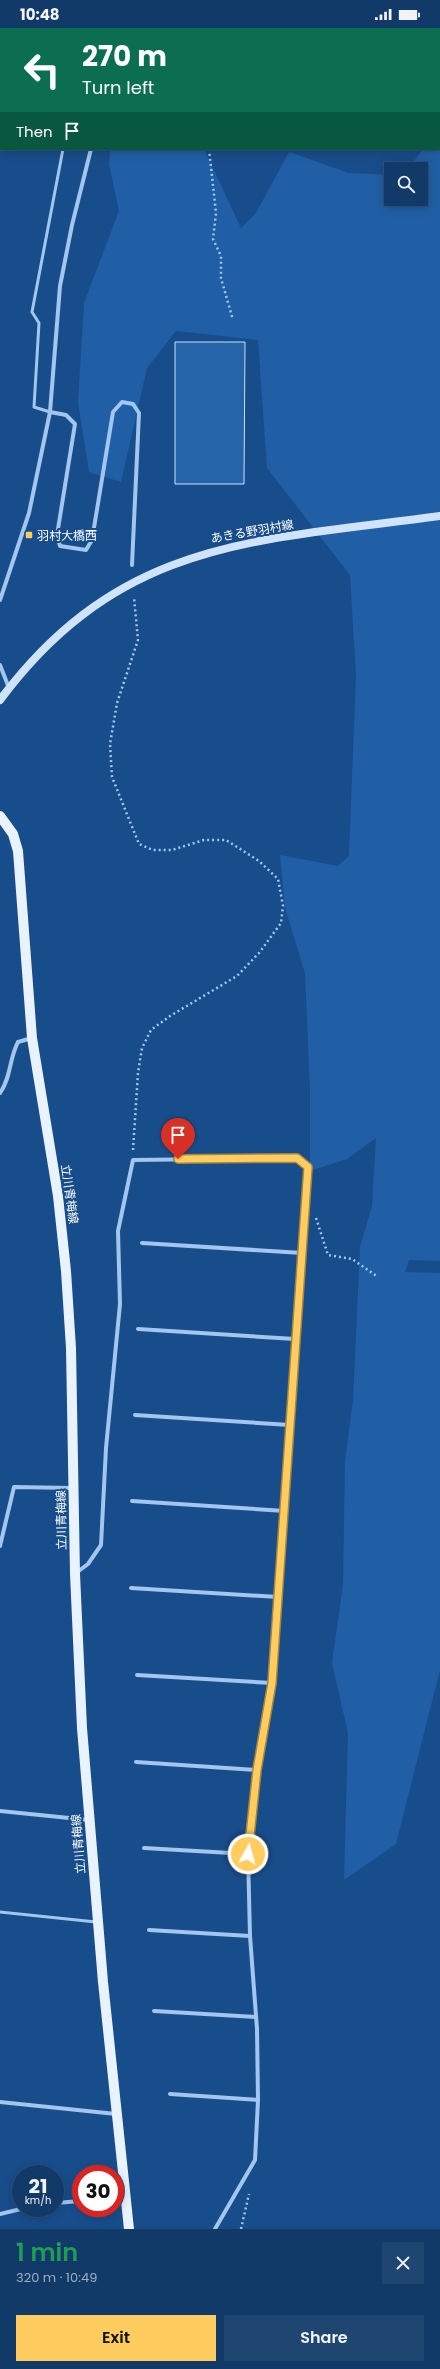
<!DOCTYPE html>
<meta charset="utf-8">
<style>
body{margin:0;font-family:Poppins,"Noto Sans JP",sans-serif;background:#1f4571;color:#f1f3f6;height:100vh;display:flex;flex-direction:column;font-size:15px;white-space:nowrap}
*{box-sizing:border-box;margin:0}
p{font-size:13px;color:#9cadc0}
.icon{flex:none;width:22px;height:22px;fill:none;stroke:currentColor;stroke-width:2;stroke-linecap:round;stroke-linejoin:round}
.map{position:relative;height:2201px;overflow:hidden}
.panel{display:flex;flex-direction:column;background:#123a68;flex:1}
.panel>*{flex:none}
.top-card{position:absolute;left:0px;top:0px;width:440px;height:122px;box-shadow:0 2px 10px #0003,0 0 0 1px #31547c;background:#0b6e4f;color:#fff;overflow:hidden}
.tools{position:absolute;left:384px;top:134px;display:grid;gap:8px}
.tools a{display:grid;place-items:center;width:44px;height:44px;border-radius:0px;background:#123a68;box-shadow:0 2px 10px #0003,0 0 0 1px #31547c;font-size:20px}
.speed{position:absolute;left:12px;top:2137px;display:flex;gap:8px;font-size:20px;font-weight:700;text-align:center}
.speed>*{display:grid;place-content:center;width:52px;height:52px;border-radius:50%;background:#123a68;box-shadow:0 2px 10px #0003,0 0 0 1px #31547c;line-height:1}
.speed small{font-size:10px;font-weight:400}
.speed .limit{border:6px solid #d22;background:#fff;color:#111}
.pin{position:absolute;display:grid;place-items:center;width:34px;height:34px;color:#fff;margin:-41px -17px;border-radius:50% 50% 50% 0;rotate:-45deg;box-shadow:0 0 4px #0007}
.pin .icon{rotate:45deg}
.me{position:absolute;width:44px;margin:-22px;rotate:7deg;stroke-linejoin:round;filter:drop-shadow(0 0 3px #0008)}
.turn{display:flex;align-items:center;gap:14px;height:84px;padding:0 16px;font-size:18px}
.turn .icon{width:52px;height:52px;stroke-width:2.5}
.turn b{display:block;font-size:28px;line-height:34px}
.then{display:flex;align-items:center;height:38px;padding:0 16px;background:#0003;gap:8px;font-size:15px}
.round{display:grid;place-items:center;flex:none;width:42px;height:42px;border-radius:0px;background:#1f4571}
.head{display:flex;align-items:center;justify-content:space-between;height:68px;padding:0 16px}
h1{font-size:24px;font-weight:600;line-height:30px;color:#1e9e55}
.button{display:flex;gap:8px;margin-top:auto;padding:8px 16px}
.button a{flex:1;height:46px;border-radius:0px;background:#ffcd5f;color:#111;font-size:16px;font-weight:600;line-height:46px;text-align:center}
.button a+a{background:#1f4571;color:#f1f3f6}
.status{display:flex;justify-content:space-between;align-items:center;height:28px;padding:0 20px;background:#123a68;direction:ltr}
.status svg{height:11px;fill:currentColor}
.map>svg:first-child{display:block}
.green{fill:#205fa5}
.building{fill:#2664aa;stroke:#c8e0fa}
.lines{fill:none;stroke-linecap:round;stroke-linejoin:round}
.path{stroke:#a2c6ee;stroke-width:2.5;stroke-dasharray:2 3;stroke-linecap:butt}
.service{stroke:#a2c6ee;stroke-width:3}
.minor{stroke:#a2c6ee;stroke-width:4}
.secondary{stroke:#cfe3fa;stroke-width:8}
.primary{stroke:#e9f2ff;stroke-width:10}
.route-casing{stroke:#a6853e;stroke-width:10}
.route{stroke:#ffcd5f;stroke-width:7}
.poi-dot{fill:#ffcd5f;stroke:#184d8b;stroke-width:1.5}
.labels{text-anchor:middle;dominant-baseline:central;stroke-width:4;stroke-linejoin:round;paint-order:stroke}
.street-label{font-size:12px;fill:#fff;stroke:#184d8b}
.poi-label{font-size:12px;fill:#fff;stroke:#184d8b;text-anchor:start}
</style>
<div class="status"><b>10:48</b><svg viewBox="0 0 49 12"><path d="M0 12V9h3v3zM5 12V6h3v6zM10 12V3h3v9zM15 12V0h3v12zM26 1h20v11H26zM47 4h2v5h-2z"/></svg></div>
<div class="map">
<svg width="440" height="2201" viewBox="0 0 440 2201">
<rect width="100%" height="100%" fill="#184d8b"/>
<g class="green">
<path d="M0,0H118L119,1H1V8Z"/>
<path d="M440,97V1233L409,1232L405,1244L440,1245V1642L396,1816L344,1852L348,1705L332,1635L343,1557L345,1434L353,1372L360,1219L372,1178L376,1110L347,1131L310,1143V1062L305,945L285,880L280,827L338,838L349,828L356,647L350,547L267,440L258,312L176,303L147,340L121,454L89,444L78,374L84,275L119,183L109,136L110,121H204L241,200L256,185L289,124L349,145L391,147V171H421V141H408L423,121H439Z"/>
</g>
<path class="building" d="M175,314H245L244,456H175Z"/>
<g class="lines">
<g class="path">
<path d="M210,0V1"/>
<path d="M268,1V0"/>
<path d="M439,50H440"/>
<path d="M209,121L216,185L213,211L221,228V250L233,292"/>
<path d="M133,1122L138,1045L142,1020L151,1002L170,988L237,948L259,925L281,895L283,878L278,851L259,833L226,812H204L172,822H153L139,816L112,749L110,716L117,675L138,612L134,569"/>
<path d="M316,1190L328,1227L352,1231L378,1249"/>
<path d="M241,2201L249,2166"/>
</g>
<g class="service">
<path d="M50,384L34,379L39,295L32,284L63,121"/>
<path d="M0,1884L96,1894"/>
</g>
<g class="minor">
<path d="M55,0L56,1"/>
<path d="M50,384L66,387L75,396L57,507L60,518L86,522L92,512L113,384L122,374L133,376L139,385L132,537"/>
<path d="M0,572L29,485L50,384L60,258L72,197L91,121"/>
<path d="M0,637L9,660"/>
<path d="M0,1065C11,1050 9,1031 18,1014L32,1010"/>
<path d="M142,1215L302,1225"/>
<path d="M138,1301L295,1311"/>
<path d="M135,1387L290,1397"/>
<path d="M132,1473L285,1483"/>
<path d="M0,1518L14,1459L73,1460"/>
<path d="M76,1545L88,1536L101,1517L106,1420L120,1276L118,1203L133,1132L297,1130L308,1139L272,1655L257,1742L248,1826L250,1908L257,2001L258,2072L255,2132L215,2201"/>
<path d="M131,1560L278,1569"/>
<path d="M137,1647L272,1655"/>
<path d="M136,1734L257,1742"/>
<path d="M0,1783L89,1792"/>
<path d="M144,1820L248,1826"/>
<path d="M149,1902L250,1908"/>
<path d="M154,1983L256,1989"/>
<path d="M170,2066L258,2072"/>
<path d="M0,2074L116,2086"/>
<path d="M115,2170L125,2169"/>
<path d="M55,2175L81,2173"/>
<path d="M0,2186L25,2180"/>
</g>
<path class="secondary" d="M0,672C121,510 257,513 440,488"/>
<path class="primary" d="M0,788L13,806L18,823L32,1010L58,1168L66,1243L71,1320L75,1546L82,1700L103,1954L129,2201"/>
</g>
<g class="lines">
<g class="route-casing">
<path id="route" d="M178,1131L297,1130L308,1139L272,1655L257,1742L248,1826"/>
</g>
<use href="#route" class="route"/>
</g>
<rect class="poi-dot" x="25" y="503" width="8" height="8" rx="2"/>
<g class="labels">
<g class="street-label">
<text transform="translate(252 503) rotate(-10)">あきる野羽村線</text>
<text transform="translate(70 1166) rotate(82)">立川青梅線</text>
<text transform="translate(61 1492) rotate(-91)">立川青梅線</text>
<text transform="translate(78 1816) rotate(-95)">立川青梅線</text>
</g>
<g class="poi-label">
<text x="37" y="507">羽村大橋西</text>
</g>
</g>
</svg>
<div class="tools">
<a><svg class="icon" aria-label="search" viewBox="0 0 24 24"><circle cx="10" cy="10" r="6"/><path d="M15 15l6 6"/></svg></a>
</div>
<div class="speed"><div>21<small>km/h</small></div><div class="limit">30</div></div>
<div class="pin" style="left:178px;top:1131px;background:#d93025"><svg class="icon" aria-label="arrive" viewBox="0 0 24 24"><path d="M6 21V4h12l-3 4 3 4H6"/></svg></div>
<svg class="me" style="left:248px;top:1826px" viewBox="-20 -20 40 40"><circle r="17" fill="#ffcd5f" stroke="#fff" stroke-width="3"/><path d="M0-11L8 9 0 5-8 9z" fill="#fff"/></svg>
<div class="top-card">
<div class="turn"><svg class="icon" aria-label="left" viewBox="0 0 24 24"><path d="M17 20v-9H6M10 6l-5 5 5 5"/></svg><div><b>270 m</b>Turn left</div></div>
<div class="then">Then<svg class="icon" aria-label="arrive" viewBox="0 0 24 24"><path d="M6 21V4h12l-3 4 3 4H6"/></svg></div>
</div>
</div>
<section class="panel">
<div class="head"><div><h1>1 min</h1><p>320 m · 10:49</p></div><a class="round"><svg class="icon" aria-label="close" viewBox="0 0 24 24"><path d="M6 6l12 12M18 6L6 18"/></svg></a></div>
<div class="button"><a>Exit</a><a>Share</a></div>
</section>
